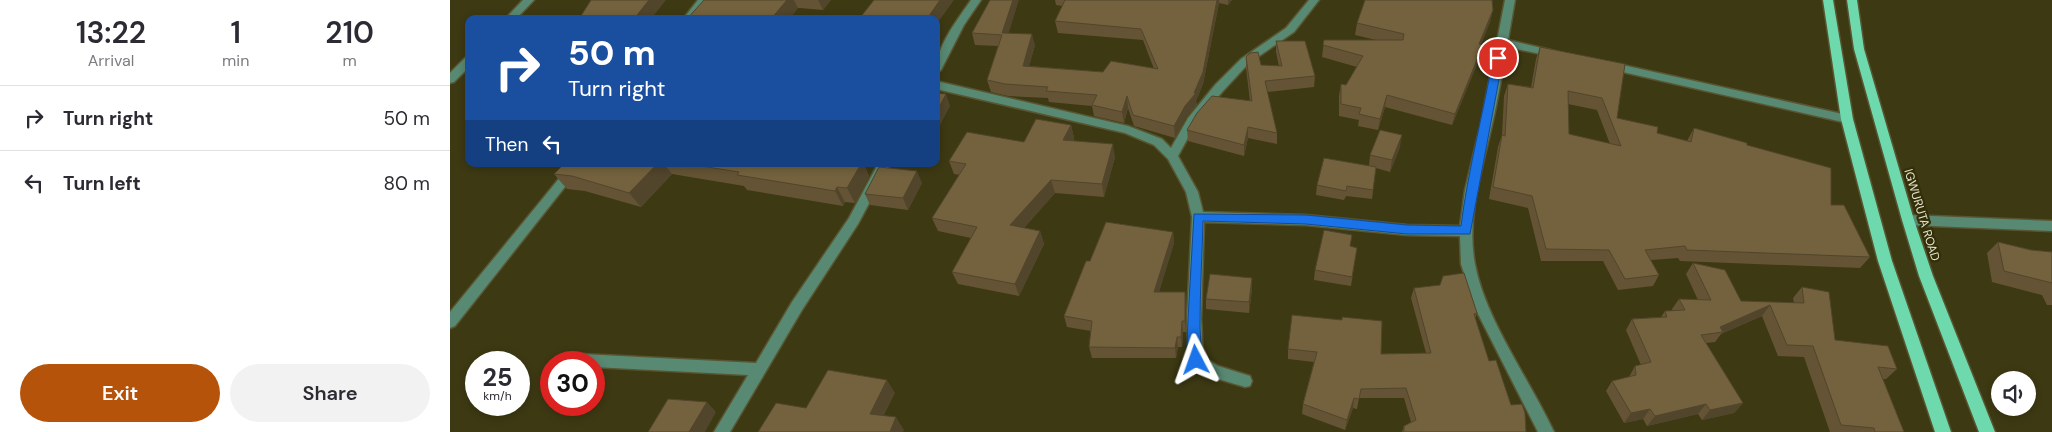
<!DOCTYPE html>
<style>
body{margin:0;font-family:"DM Sans",sans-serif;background:#f2f2f3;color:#2b2b33;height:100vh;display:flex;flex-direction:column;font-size:19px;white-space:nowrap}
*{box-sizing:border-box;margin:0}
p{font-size:16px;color:#7c7c81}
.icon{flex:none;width:28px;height:28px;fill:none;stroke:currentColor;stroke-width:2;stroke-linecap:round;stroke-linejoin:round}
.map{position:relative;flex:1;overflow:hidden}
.panel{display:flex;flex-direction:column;background:#fff;width:450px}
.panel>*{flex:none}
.guide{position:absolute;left:15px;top:15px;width:475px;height:152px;border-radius:10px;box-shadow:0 2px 8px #0003;background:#1a4fa0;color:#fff;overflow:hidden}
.fabs{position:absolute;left:1541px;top:371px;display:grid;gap:10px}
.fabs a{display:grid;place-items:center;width:45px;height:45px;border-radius:50%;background:#fff;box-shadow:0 2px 8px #0003;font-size:25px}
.speed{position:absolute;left:15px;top:351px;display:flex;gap:10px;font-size:25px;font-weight:700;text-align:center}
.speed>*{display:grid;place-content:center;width:65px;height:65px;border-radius:50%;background:#fff;box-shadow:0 2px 8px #0003;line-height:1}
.speed small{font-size:12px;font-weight:400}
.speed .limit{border:8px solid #d22;background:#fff;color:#111}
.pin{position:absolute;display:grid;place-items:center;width:42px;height:42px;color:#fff;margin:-21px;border:2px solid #fff;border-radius:50%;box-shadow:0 1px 5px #0007}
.me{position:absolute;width:55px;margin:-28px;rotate:356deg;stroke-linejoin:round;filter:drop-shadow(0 0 4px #0008)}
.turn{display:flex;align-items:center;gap:18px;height:105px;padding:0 20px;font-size:22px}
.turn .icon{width:65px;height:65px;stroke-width:2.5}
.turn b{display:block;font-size:35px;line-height:42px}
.then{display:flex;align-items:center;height:48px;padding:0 20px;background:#0003;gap:10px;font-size:19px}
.eta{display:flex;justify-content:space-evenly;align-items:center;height:85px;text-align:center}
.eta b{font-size:30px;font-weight:600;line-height:35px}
.cta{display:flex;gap:10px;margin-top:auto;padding:10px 20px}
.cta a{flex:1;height:58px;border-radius:30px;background:#b45309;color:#fff;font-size:20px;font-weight:600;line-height:58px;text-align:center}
.cta a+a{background:#f2f2f3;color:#2b2b33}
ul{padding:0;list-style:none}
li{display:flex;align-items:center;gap:15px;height:65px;padding:0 20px;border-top:1px solid #e1e1e2}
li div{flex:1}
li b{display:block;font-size:19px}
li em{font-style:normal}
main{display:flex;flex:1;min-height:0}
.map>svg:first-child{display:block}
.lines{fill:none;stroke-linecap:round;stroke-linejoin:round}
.minor-casing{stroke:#585531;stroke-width:3}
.major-casing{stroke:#585531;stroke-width:3}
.minor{fill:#588973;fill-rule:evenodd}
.major{fill:#6ed9ac;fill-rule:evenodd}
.wall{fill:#645435;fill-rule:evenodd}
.shaded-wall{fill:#51452b}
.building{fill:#74623e;stroke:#51452b;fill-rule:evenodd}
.route{fill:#1a73e8;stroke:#114b97}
.labels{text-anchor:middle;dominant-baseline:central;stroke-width:4.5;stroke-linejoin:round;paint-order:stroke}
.street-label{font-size:12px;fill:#e7e6d1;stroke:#332f08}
</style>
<main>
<section class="panel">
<div class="eta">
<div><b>13:22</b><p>Arrival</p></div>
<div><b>1</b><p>min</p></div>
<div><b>210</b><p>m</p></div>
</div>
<ul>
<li><svg class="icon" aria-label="right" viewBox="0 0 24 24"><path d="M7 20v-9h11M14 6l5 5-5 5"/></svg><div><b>Turn right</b></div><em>50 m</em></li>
<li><svg class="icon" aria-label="left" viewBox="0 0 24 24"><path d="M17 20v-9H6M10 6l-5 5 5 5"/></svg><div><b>Turn left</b></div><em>80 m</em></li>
</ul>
<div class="cta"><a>Exit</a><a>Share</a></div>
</section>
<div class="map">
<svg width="1602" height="432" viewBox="0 0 1602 432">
<rect width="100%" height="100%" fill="#3d3913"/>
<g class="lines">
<g class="minor-casing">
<g id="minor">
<path d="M73,0H84L66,19H55Z"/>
<path d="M248,0H258L244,19H233Z"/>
<path d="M521,0H531L514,25L491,70L486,73C486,46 506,22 521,0Z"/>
<path d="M859,0H869L844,32L799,63L773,91L746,123L728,156L748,192L753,212L856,215L957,225L1010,226L1015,190L1031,123L1055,0H1065L1058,40L1105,51L1110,54L1105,57L1057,47C1052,73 1048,99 1042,125C1032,170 1016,218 1025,264C1035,319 1080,380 1104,432H1088L1025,308L1011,264L1010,236L957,235L856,225L754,222L751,319L753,357L768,366L800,376L802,381L800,386L795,387C780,382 746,375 739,360L737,319L742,217L736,192L718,159L704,145L675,133L486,89V81L678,126L712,139L721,148L738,118L765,85L791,59L836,28Z"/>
<path d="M19,57V67L4,82L0,83V73L15,58Z"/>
<path d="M1159,62L1397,115L1403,119L1397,123L1155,68L1154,66Z"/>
<path d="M121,164H133L5,326L0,328V312Z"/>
<path d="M428,164H440L408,224L352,310L280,432H264L298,375L144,367V362H126L125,360L127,356L132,354L306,363L342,302L399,218Z"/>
<path d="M1458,215L1602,221V231L1458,225L1454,223L1452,220L1454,217Z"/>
</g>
</g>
<g class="major-casing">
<g id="major">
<path d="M1373,0H1383L1403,119L1442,261L1501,432H1485L1428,261L1391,119Z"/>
<path d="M1397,0H1407L1414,49L1464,220L1483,276L1545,432H1529L1469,276L1452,220L1404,49Z"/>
</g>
</g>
<use href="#minor" class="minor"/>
<use href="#major" class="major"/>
</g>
<g class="wall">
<path d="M254,0H381L373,10Z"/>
<path d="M605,0H782L778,5L769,3L753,84L746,101L747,105L736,117L725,138L684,126L678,108L674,123L644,116L642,106L599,102L598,98L558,96L541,92L537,80L548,46L525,45L522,33H559L585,45L579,66L653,72L704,69L693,40L608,33L605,21L613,6L606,5Z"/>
<path d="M1043,10L1040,22L1031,44L1033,45L1030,57L1002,125L935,107L928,130L908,126L909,120L889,116V96L891,84L896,85L907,67L872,57L874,40H926L905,35L907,23Z"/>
<path d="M826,41L865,76L864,87L817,92L827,133V144L798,138L794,156L738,141L737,130L800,101L796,68V57L811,65L829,66L826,52Z"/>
<path d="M1090,47L1175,64L1167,118L1207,133L1237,141L1244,128L1297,145L1381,205L1420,257L1410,268L1230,261L1228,258L1201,260L1209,275L1203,286L1168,290L1153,261H1091L1078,208L1039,199L1048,147L1052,135L1054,96L1058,84L1081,87L1086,59ZM1118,104L1147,110L1160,144L1119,134Z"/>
<path d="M621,125L624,138L623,141L665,157L654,197L605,193L574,228L590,231L594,244L569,296L508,284L502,272L521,238L488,231L482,218L510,175L504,174L499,161L574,142Z"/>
<path d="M950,147L940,172L926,168L922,199L896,196L894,200L866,195L867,185L919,166L920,155Z"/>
<path d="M114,164H415L414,165L419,176L405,203L395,202L393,206L297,190L294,186L222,174L191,207L135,191L117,189L104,174Z"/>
<path d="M472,183L458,210L420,205L415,194Z"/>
<path d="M723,232L724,243L709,292H735L736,302V332H733L732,347H728L726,358H642L639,347L641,331L617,327L614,316L640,261Z"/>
<path d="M1548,242L1581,250L1602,252V305H1597L1592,295L1542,282L1537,253Z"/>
<path d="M900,246L907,248L901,286L864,280L865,270Z"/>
<path d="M1243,263L1291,301L1344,303L1343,298L1352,287L1385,340L1447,369L1436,379H1433L1454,432H1380L1354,357L1328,356L1312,316L1271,334L1265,342L1256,343L1293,403L1284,413L1252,420L1248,414L1197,426L1193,419L1174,423L1156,391L1162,381L1179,377L1185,366L1191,365L1176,330L1182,319L1211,317L1215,311H1223L1222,309L1229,299L1248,300L1236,274Z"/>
<path d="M964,288L1027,313L1025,319L1039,361L1061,405L1076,432H952L954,426L961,422L954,398H909L907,409L903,408L895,430L852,414L853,404L864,362L838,359V349L931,354L976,353L961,298Z"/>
<path d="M802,289L799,313L756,309V299Z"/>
</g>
<g class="shaded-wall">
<path d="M199,0H216L201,19H184Z"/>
<path d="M337,0H344L348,8L340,19H321Z"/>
<path d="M368,0H381L373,10Z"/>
<path d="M490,0H504L486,25V19H477Z"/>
<path d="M563,0H569L555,45L552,33Z"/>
<path d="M767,0H769V3L753,84L746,101L747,105L736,117L725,138L724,126L735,106L744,93Z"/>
<path d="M778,0H782L778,5Z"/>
<path d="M1043,10L1040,22L1026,56L1029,44Z"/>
<path d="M582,34L585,45L576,77L573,66Z"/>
<path d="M1033,45L1030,57L1002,125L1005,114Z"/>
<path d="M496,94L500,106L486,133V113Z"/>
<path d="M937,95L935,107L928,130L930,119Z"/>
<path d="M677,96L678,108L674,123L672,112Z"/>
<path d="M621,125L624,138L616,154L613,140Z"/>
<path d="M798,127V138L794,156V145Z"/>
<path d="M952,135L950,147L940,172L942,160Z"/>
<path d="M663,144L665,157L654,197L652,184Z"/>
<path d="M207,164H214L222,174L191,207L179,193Z"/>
<path d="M403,164H415L414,165L419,176L405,203L397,188Z"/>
<path d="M467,171L472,183L458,210L453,198Z"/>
<path d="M601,180L605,193L565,238L560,225Z"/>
<path d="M387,187L395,202L393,206L385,191Z"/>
<path d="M590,231L594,244L569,296L565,284Z"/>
<path d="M723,232L724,243L706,302L704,292Z"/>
<path d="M802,278V289L799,313V302Z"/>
<path d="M735,292L736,302V332L735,321Z"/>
<path d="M1320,305L1312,316L1271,334L1273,332L1270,327Z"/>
<path d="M732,321L733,332L732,347L731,337Z"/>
<path d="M727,337L728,347L726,358L725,348Z"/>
<path d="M437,380L445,393L428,427L420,414Z"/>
<path d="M904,398L903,408L895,430L897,420Z"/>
<path d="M257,402L266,412L255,432H239Z"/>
<path d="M1293,403L1284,413L1252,420L1260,410Z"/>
<path d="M1256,404L1248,414L1197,426L1205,416Z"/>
<path d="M1200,409L1193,419L1174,423L1181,413Z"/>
<path d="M446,417L454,430L453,432H440Z"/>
</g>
<g class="building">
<path d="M141,0H199L184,19H129Z"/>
<path d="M254,0H337L321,19H237Z"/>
<path d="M424,0H490L477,19H409Z"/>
<path d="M540,0H563L552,33L582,34L573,66L653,72L661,61L708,69L691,29L605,21L615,0H767L753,72L744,93H746L735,106L724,126L683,115L677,96L672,112L642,105L647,95L596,91L598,87L555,84L537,80L552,35L522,33Z"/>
<path d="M915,0H1042L1043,10L1029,44L1033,45L1005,114L937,95L930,119L909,114L911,108L891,104V84L896,85L913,56L873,45L874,40H953L954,34L907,23Z"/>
<path d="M826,41H855L865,76L815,81L827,133L798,127L794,145L737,130L747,113L762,96L802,101L796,57L800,53L808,52L811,65L832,66Z"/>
<path d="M1090,47L1175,64L1167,118L1208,127L1207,133L1241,142L1244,128L1297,143V145L1381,168V205H1394L1420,257L1237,250L1235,246L1195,250L1209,275L1175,279L1159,250L1096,249L1082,196L1043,187L1052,135L1055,136L1058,84L1083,88ZM1118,91L1152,98L1171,146L1119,134Z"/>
<path d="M486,93L496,94L486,113Z"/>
<path d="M586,119L621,125L613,140L663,144L652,184L601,180L560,225L590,231L565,284L502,272L527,227L482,218L516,164L499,161L517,132L574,142Z"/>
<path d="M930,130L952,135L942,160L920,155Z"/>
<path d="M874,158L926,167L923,190L897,186L896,191L867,185Z"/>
<path d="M114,164H207L179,193L122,176L104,174Z"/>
<path d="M238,164H411L397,188L387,187L385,191L287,175L289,172Z"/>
<path d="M429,167L467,171L453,198L415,194Z"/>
<path d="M656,222L723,232L704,292H735V321H732L731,337H727L725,348L639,347L642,321L614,316L636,261H640Z"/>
<path d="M874,230L902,235L900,246L907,248L902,277L865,270Z"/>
<path d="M1548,242L1581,250L1602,252V283L1554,271Z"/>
<path d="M1243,263L1275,270L1291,301L1354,303L1352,287L1379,292L1385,340L1438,346L1447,369L1428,367L1454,432H1425L1424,428L1391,425L1363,346L1337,345L1320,305L1270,327L1273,332L1251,335L1293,403L1260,410L1256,404L1205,416L1200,409L1181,413L1162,381L1186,375L1185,366L1201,362L1182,319L1217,317L1215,311L1235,310L1229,299L1261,300Z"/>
<path d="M1014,273L1027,313L1024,314L1039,361L1046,360L1061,405L1072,404L1075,413L1076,432H954V426L966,420L956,388L911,389L909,399L904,398L897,420L853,404L867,352L838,349L842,315L892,320V317L932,321L931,354L981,353L964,288L990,285L993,276Z"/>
<path d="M760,274L802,278L799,302L756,299Z"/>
<path d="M378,370L437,380L420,414L446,417L440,432H308L326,403L356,408Z"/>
<path d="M218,399L257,402L239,432H198Z"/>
</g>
<path class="route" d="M1048,55L1053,58L1020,234H957L856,224L753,221C752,256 750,291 750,326C750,335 753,357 750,364L746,365L741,364L737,348L738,319L744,214L856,215L957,225L1011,226C1018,170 1033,115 1043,58Z"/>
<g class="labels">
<g class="street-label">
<text transform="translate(1472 215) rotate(73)">IGWURUTA ROAD</text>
</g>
</g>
</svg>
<div class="fabs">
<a><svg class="icon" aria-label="sound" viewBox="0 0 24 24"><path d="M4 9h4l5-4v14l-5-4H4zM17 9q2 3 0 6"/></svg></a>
</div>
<div class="speed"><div>25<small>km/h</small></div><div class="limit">30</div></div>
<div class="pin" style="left:1048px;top:58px;background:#d93025"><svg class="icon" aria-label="arrive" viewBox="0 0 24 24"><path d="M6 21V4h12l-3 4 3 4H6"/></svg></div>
<svg class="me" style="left:746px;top:360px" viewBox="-20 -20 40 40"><path d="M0-17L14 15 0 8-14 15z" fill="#1a73e8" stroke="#fff" stroke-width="4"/></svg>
<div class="guide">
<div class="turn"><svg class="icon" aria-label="right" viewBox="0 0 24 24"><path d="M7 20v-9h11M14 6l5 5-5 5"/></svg><div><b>50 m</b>Turn right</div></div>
<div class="then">Then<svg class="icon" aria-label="left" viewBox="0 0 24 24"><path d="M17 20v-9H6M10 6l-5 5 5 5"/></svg></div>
</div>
</div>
</main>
